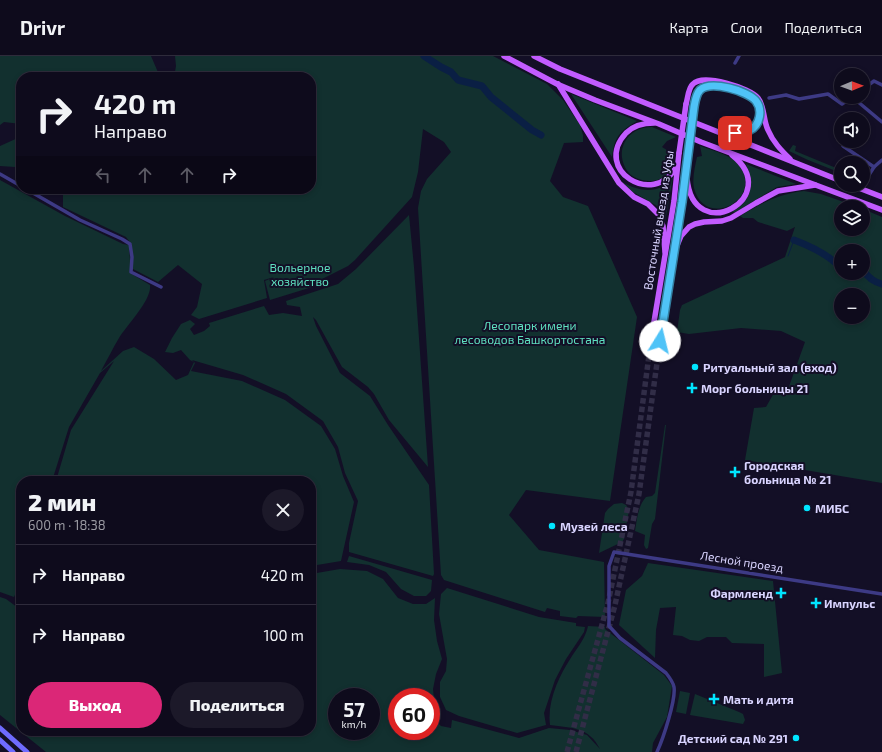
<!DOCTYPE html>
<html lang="ru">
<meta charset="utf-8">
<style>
body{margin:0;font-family:"Exo 2",sans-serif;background:#1c1929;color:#f1f3f6;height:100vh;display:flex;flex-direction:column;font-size:15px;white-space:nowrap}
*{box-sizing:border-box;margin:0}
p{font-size:13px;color:#9b9ba3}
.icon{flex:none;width:22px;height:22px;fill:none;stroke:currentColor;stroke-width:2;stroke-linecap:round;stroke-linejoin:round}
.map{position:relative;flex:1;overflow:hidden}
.sheet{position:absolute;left:16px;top:420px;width:300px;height:260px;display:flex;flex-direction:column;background:#0e0b1c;border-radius:16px;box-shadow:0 2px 6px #0003,0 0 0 1px #2e2b3b}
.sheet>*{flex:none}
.banner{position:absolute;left:16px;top:16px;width:300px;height:122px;border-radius:16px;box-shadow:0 2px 6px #0003,0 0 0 1px #2e2b3b;background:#0e0b1c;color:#f1f3f6;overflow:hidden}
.needle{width:26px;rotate:89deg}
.fabs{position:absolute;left:834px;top:12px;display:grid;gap:8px}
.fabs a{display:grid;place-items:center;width:36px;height:36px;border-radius:50%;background:#0e0b1c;box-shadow:0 2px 6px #0003,0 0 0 1px #2e2b3b;font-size:20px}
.speed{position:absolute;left:328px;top:632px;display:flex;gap:8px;font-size:20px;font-weight:700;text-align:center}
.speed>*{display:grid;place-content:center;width:52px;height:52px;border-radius:50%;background:#0e0b1c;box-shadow:0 2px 6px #0003,0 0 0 1px #2e2b3b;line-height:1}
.speed small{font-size:10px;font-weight:400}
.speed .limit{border:6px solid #d22;background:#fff;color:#111}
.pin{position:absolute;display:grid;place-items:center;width:34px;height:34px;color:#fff;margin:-17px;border-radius:8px;box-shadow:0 2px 6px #0006}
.me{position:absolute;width:44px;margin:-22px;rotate:9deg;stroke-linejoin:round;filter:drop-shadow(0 0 3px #0008)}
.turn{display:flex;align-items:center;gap:14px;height:84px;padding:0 12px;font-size:18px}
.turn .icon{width:52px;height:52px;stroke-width:2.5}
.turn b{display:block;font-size:28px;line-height:34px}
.lanes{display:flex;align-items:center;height:38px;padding:0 12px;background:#0003;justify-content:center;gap:20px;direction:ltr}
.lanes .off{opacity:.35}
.round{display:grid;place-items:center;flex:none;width:42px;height:42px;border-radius:21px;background:#1c1929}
.head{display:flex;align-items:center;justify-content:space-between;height:68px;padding:0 12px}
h1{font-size:24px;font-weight:800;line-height:30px}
.primary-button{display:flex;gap:8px;margin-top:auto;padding:8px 12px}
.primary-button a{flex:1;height:46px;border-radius:24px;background:#db2777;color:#fff;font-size:16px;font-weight:800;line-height:46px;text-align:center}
.primary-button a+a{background:#1c1929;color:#f1f3f6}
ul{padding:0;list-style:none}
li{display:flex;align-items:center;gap:12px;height:60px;padding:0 12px;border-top:1px solid #2e2b3b}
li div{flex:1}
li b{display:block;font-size:15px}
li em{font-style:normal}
header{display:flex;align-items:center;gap:24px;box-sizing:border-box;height:56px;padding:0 20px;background:#0e0b1c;border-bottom:1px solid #2e2b3b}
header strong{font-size:19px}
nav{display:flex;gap:22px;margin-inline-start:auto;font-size:14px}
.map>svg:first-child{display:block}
.green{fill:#12302f;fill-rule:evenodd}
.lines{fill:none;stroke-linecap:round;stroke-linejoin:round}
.stream{stroke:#0a1f44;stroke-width:1}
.river{stroke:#0a1f44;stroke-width:7}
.primary-tunnel{stroke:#312d47;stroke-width:5.5;stroke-dasharray:5.5 3;stroke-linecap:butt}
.minor{stroke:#3d3a85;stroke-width:3.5}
.secondary{stroke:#6f6bff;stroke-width:5}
.primary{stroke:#c25bff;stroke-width:5.5}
.primary-bridge{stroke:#c25bff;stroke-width:5.5}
.route-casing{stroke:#337fa1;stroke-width:10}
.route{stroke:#4fc3f7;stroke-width:7}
.poi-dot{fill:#00e5ff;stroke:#130f26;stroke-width:1.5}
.labels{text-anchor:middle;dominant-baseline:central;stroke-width:4;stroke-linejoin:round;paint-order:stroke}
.street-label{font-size:12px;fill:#d9d4ff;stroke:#130f26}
.park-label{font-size:12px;fill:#5fe0c0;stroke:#130f26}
.poi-label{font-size:12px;font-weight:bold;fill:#d9d4ff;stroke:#130f26;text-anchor:start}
</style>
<header>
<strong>Drivr</strong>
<nav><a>Карта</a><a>Слои</a><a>Поделиться</a></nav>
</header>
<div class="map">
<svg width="882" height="696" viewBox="0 0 882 696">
<rect width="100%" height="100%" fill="#130f26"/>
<g class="green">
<path d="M0,0H151L160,21H21V68L4,66L0,69Z"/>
<path d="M175,0H493L547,28L563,44L580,69L583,79V86L564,87L550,125L563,141L588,150L637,261L610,445L526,434L509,459L539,494L604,506L605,561L578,560L576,562L560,560V555L547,552L545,556L444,524L441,519L418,152L421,135L427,123L451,96L444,86L423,73L418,116L412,141L355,204L348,210L320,224L322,228L270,244L265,225L274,221L264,224L267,242L199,263L191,259L197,251L202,228L178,209L158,226L133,213L130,217L150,229C152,244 127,269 119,282C113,292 107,304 101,315L123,295L134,291L154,303L176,324L188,319L194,306L190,304L181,294L173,297L165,296L172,282L181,268L190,264L195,268L190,273L194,279L204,275L210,270L209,267L264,250L269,259L283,257L302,260L300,251L287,249L286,245L338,228L356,213L409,159L414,211L428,411L389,364L374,338L368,331L342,311L316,264L313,261L316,270L340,317L370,340L388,369L429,429L434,518L433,520L349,496V487L358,445L345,417L338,391L323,365L286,338L243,319L192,304L195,307L191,315L242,325L285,344L321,370L335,393L343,420L354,446L341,505L311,510V425H56L71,374L114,305L100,317L69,371L52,425H21V526L14,541L0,536V124L65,160L123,188L129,189L130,204L132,189L126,181L63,151V133H311V21H174L176,10Z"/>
<path d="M571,38L637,65C619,76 615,80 612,101Z"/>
<path d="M652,71L676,81L667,85L662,91L673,98C672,105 671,112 667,118C658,129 636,126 628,116C613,95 627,71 652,71Z"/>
<path d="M20,81H21V124L15,111L0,110V90Z"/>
<path d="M793,89L796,90L795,95L841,114V117L808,104L789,95Z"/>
<path d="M700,90C711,94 728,98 736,106C769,141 705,176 694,132C692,122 695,111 697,101L702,100Z"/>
<path d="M746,108L796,128L777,131L734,157L733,155C753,143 754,129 746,108Z"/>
<path d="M673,121L665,166L661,155L657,150L633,136L622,126C640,136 660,139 673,121Z"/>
<path d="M804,135L821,138L858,151H841V173H863V153L882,161V427L745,404L754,352L766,351L775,335L787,336L805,286L781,275L741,272L689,278L677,276L680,254L682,249L785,201L795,171L787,175L758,166L753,162H743L740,160C762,147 778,138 804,135ZM841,195H863V217H841ZM841,239H863V261H841Z"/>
<path d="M665,369H666L655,463L652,468L648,492L646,493L644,489L645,479L635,475C637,463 638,450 646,441L652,440L655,437Z"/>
<path d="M622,447L626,449L629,454L624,483L622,486L599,497L605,457L608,453L614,448Z"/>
<path d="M349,500L432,524L431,535L426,540H414L401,533L386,516L369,509L347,506Z"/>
<path d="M648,507L773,525L782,617L764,621V588L732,587L726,581H707L699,585L690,584L682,580L673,579L676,551L660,552L656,574L655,602L619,569L626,534L642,520Z"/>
<path d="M340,513L367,515L383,523L398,542L413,548H426L435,542L434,564L437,585L442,603L436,618L433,633L435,653L432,661L441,670L451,672L452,664L519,682L549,672L570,674L587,679L600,693C589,671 572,672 550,669C547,645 559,620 572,600C578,591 586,581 588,570L605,571V573L664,619L672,630L667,661L653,687L652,696H46L0,659V541L6,543L21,554V675H311V518ZM337,641H371V675H337ZM397,641H431V675H397Z"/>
<path d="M447,532L539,561L576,567V570L585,571L584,576L566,603L555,624L544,657L546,669L517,677L459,660L446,654L440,641V626L446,615L447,603L439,558L441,538Z"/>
<path d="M680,635L690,637L686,658L676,656Z"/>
<path d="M695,638L739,656L743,658L745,664L743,668L690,659Z"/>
</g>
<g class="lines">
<path class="stream" d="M788,200L794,184"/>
<g class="river">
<path d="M424,0L441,11L451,16L458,24L482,30L491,41L532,74L541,79"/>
<path d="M794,184C810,190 829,199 841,212"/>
<path d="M863,215C869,221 873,226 882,228"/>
</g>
<g class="primary-tunnel">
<path d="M567,696L608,547L631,436L651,284"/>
<path d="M576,696L615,549L639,438L660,285"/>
</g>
<g class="minor">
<path d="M735,7L739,0"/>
<path d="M863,33L874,25L882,29"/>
<path d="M854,41L857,45L882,66"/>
<path d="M769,42L786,39L799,43L828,38L842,48L852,41"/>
<path d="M843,90L874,111"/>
<path d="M0,118L21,130"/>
<path d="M867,122L874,111L882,104"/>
<path d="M26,133L80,164L122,183L130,188L132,201L131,216L161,231"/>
<path d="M657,696C663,683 676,644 674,631C673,626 670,622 666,617L620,582L609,570V510L614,496L882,538"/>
</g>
<g class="secondary">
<path d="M0,672L27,696"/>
<path d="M0,684L13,696"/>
</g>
<g class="primary">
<path d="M504,0L557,28L595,44L659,68L701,86L882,154"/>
<path d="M534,0L560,13L841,125"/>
<path d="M558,28L619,127L634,141L648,148L658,158L663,170L665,196"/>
<path d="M686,48C688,42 688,32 693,28C703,17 750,32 758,42C765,51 763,64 768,74C773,86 781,94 790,103"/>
<path d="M694,51C700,22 716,28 738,35"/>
<path d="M654,67C644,67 633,70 626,77C592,114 654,152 676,111"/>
<path d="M721,76C742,78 764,78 759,50"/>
<path d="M687,122C693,192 785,141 732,99"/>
<path d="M851,129L882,141"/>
<path d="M676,192L681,180L689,171L695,168L704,166L722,165L731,162L756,147L778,135L815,129"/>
<path d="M651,284L674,145L679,97"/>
<path d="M660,285L682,146L687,100"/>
</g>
<g class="primary-bridge">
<path d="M679,97L686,48"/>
<path d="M687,100L694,51"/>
</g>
</g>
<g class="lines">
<g class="route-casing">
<path id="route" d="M660,285L682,146L694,51C695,45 696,38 700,34C711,24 748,35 756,45C763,54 760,69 750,74C745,77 740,77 735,77"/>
</g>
<use href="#route" class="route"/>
</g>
<g class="poi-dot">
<circle cx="695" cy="311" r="4"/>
<path d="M690 326h4v4h4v4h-4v4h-4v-4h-4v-4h4z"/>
<path d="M733 410h4v4h4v4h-4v4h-4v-4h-4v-4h4z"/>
<circle cx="807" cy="452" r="4"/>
<circle cx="552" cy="470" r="4"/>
<path d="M779 531h4v4h4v4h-4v4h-4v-4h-4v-4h4z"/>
<path d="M814 541h4v4h4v4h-4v4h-4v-4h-4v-4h4z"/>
<path d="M712 637h4v4h4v4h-4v4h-4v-4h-4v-4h4z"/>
<circle cx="796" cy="682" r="4"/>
</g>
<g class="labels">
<g class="street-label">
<text transform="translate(658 164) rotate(-81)">Восточный выезд из Уфы</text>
<text transform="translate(742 505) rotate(9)">Лесной проезд</text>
</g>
<g class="park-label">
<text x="300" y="211">Вольерное<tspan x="300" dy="14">хозяйство</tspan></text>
<text x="530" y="269">Лесопарк имени<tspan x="530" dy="14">лесоводов Башкортостана</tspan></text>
</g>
<g class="poi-label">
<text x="703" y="311">Ритуальный зал (вход)</text>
<text x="701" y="332">Морг больницы 21</text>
<text x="744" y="409">Городская<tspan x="744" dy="14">больница № 21</tspan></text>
<text x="815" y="452">МИБС</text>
<text x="560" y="470">Музей леса</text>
<text x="773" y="537" text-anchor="end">Фармленд</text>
<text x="824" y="547">Импульс</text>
<text x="723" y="643">Мать и дитя</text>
<text x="788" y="682" text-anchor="end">Детский сад № 291</text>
</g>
</g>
</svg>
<div class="fabs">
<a><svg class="needle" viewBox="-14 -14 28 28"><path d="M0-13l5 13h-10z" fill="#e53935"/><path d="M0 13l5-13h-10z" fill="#9b9ba3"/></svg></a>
<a><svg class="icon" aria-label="sound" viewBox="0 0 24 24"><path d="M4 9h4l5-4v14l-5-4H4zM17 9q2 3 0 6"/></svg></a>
<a><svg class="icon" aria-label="search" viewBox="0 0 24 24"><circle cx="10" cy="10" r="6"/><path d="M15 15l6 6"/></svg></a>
<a><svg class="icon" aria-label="layers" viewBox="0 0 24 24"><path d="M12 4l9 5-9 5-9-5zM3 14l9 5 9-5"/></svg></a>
<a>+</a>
<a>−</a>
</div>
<div class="speed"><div>57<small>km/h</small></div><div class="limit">60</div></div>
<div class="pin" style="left:735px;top:77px;background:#d93025"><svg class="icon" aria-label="arrive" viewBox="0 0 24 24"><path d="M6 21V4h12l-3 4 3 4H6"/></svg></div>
<svg class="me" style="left:660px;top:285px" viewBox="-20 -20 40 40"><circle r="19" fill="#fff"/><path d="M0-13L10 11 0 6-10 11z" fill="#4fc3f7"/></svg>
<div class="banner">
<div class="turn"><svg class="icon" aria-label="right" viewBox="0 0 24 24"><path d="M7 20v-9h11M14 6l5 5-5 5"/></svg><div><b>420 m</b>Направо</div></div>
<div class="lanes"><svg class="icon off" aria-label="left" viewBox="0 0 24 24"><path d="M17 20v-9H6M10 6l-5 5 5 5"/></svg><svg class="icon off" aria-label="ahead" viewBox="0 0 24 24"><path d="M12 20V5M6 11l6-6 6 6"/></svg><svg class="icon off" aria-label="ahead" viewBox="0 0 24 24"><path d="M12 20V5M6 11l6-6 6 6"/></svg><svg class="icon" aria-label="right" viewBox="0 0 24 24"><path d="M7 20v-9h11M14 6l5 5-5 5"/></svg></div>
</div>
<section class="sheet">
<div class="head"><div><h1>2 мин</h1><p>600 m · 18:38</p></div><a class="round"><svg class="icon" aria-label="close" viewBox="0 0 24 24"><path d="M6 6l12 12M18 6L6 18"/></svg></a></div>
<ul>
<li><svg class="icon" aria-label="right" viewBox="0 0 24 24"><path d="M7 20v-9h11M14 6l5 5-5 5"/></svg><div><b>Направо</b></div><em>420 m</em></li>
<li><svg class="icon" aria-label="right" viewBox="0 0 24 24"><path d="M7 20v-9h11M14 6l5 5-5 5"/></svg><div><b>Направо</b></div><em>100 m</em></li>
</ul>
<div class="primary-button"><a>Выход</a><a>Поделиться</a></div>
</section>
</div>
